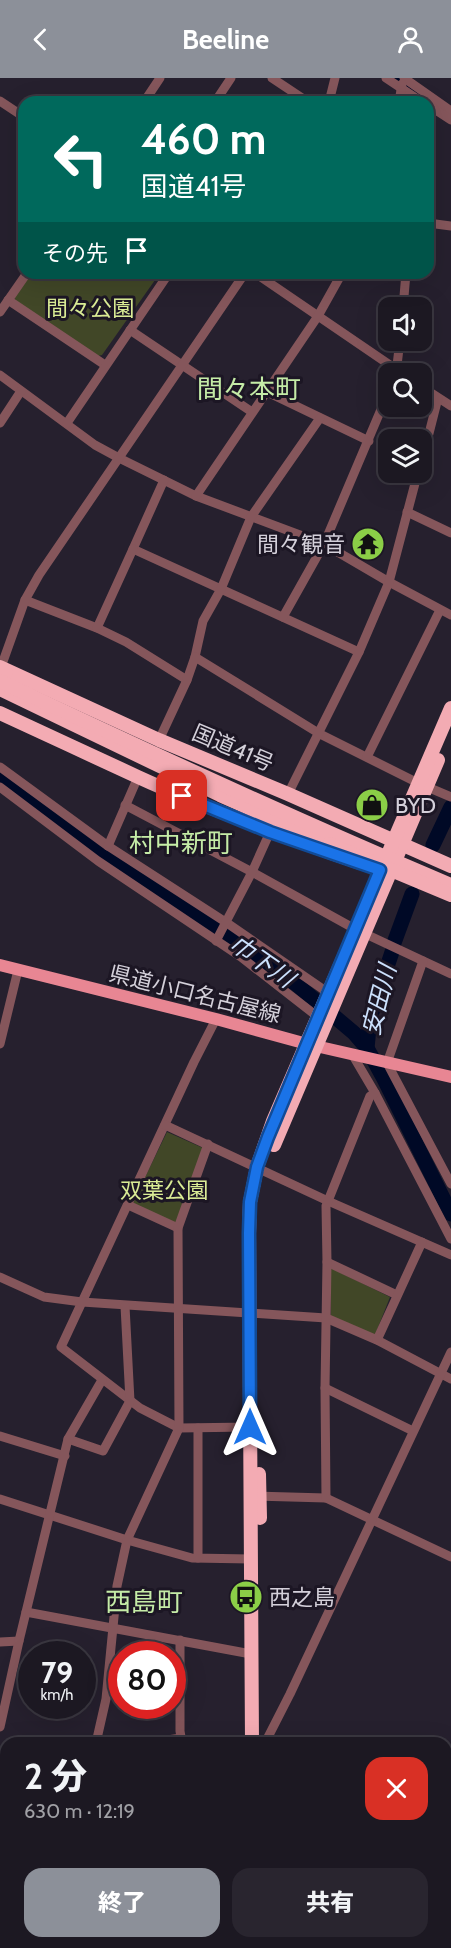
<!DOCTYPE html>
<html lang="ja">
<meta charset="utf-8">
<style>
body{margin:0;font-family:Cabin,"Noto Sans JP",sans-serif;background:#29252f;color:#f1f3f6;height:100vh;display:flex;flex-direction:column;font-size:22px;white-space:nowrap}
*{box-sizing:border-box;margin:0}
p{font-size:20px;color:#a0a0a5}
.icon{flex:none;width:33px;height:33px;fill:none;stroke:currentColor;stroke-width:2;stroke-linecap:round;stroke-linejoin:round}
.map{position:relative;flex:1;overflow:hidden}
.drawer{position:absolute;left:0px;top:1659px;width:452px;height:212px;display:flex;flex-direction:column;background:#1c1822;border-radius:18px 18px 0 0;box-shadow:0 6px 24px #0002,0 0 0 2px #3a3740}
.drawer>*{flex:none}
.hud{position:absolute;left:18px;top:18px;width:416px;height:183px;border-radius:18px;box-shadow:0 6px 24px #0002,0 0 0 2px #3a3740;background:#00695c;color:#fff;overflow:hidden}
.tools{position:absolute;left:378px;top:219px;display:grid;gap:12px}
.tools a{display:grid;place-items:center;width:54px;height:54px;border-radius:12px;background:#1c1822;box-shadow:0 6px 24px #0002,0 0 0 2px #3a3740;font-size:30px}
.speed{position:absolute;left:18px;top:1563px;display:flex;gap:12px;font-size:30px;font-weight:700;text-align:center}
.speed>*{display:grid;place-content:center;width:78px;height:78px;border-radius:50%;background:#1c1822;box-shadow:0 6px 24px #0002,0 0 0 2px #3a3740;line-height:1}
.speed small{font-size:15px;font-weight:400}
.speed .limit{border:9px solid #d22;background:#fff;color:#111}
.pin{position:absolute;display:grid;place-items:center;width:51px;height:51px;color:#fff;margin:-26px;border-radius:12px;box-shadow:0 3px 9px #0006}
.me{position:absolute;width:66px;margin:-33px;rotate:0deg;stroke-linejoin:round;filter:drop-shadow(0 0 4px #0008)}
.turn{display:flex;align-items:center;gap:21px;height:126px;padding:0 24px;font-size:27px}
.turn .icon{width:78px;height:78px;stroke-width:2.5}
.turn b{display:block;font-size:42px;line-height:51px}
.then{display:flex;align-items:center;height:57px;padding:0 24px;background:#0003;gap:12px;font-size:22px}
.round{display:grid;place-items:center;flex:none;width:63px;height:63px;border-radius:18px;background:#29252f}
.head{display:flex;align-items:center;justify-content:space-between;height:102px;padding:0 24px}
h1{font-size:36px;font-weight:800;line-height:45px}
.action{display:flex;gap:12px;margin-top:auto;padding:12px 24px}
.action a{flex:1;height:69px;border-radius:18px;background:#8c9099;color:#fff;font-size:24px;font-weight:800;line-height:69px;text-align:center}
.action a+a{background:#29252f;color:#f1f3f6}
header{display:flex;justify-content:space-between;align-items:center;height:78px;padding:0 24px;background:#8c9099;color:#fff;font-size:27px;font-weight:800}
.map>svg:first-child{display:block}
.green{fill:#414727}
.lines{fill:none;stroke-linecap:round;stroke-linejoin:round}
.river{stroke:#000926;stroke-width:15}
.minor{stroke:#85565b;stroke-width:9}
.major{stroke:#e88693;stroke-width:12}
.highway{stroke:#f3abb3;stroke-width:14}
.highway-bridge{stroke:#f3abb3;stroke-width:14}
.route-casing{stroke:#114b97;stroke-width:15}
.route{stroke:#1a73e8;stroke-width:10}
.labels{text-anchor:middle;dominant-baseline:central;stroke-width:6;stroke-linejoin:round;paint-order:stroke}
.park-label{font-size:22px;fill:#daec95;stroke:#1c1624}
.poi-label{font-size:22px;fill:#d4d0da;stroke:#1c1624;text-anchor:start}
.street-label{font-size:22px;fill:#d4d0da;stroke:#1c1624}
.water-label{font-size:24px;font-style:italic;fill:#cce1fd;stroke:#1c1624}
.quarter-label{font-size:26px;fill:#c5eca7;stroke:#1c1624}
</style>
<header><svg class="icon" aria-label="back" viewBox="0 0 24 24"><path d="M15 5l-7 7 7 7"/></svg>Beeline<svg class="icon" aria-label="person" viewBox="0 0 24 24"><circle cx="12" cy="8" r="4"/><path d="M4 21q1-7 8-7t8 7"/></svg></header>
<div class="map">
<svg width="451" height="1870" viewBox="0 0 451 1870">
<rect width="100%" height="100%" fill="#26202e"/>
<g class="green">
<path d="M29,195H160L102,277L98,278L16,223L13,217Z"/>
<path d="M167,1054L203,1070L176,1145L132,1126Z"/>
<path d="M331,1190L390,1219L375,1257L331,1238Z"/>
</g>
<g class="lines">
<g class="river">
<path d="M396,0L433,25"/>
<path d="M0,697L116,783L296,906L354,955L367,970L384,1001L451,1136"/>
<path d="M433,767L451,729"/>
<path d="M394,865L412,816"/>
<path d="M367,970L370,940L392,874"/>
<path d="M0,1797L6,1800"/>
<path d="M123,1864L131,1870"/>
</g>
<g class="minor">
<path d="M272,0L308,24"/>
<path d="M386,0L422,24"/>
<path d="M404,0L451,33"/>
<path d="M0,23L24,39"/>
<path d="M144,24L160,0"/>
<path d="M215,24L231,0"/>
<path d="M329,24L335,0"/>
<path d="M399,24L402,6"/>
<path d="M428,27L451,42"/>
<path d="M428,145L451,148"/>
<path d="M255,195L403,296"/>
<path d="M8,222L105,287"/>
<path d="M403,230L406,195"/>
<path d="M0,234L27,195"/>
<path d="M130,252L252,334"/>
<path d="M396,296L400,262"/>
<path d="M0,297L95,367L119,380L196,418L324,466L389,504L451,537"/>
<path d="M422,309L451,328"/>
<path d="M267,314L369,363"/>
<path d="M0,345L21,313"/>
<path d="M67,345L169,195"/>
<path d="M422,383L438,320"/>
<path d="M164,402L133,471L359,574"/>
<path d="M196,418L318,238L342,195"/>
<path d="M407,434L451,455"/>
<path d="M25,522L97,550L126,564L187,602"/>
<path d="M283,539L324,466L388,315"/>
<path d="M97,550L133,471"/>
<path d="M195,579L203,543L221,511L251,439L320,340"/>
<path d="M0,592L25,522L39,497L245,195"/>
<path d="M159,662L187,602L195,579L320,656L418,705L451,719"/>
<path d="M367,679L440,532"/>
<path d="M0,689L108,768L227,845L327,914"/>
<path d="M0,709L98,783L241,879L318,939"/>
<path d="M288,716L359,574L389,504L418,394"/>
<path d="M125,727L252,794L355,851L451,896"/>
<path d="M108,768L138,699"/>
<path d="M216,863L252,794L270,754"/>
<path d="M423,883L387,985L451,1106"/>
<path d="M216,941L194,984L61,1269L140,1330L179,1350L250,1349"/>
<path d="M0,966L18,892"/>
<path d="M352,976L375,1015L451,1161"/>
<path d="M165,1047L328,1123L451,1177"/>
<path d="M128,1127L178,1150"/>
<path d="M327,1184L397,1217"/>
<path d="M0,1199L44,1219L82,1224L326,1240L377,1262L451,1301"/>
<path d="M377,1262L422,1164"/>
<path d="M325,1310L413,1353"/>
<path d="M0,1358L65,1378"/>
<path d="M68,1361L103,1373L130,1323L125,1228"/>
<path d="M254,1418L326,1420L451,1479"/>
<path d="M326,1420L325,1310L327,1184L326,1128L370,1018L375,1015"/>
<path d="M0,1421L127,1462L192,1480L251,1481"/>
<path d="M198,1480V1350"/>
<path d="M26,1534L251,1576"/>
<path d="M180,1562V1653L182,1665"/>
<path d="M0,1564L19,1563"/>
<path d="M0,1649L19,1563L68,1361L102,1302"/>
<path d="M96,1665L106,1621L117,1508L127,1462L179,1350L178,1150L208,1066"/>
<path d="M147,1665L181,1660"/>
<path d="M265,1665L290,1616L451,1274"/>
<path d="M0,1678L6,1679"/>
<path d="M446,1717L451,1719"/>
<path d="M6,1786V1791"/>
<path d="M446,1847H451"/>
<path d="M146,1864L154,1870"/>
<path d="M85,1870L90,1864"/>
</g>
<path class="major" d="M0,887L216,941L307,966L451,999"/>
<g class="highway">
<path d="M0,589L159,662L288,716L451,788"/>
<path d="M0,611L220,717L329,766"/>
<path d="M0,635C46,656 92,678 138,699C210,732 285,759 360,785"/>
<path d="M274,1067L438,682"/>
<path d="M259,1396L260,1440"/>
<path d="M252,1665L249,1155L250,1124L257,1089L273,1043L451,630"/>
<path d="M237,1870L238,1864"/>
</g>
<g class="highway-bridge">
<path d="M0,591L6,594"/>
<path d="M0,603C149,674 299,743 451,807"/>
<path d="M329,766L451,817"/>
</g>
</g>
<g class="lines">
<g class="route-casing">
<path id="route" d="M182,718L270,754L380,792L268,1059L257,1089L250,1124L249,1155L250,1349"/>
</g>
<use href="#route" class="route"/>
</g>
<defs>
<g id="temple-disc" transform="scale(1.725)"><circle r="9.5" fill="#8bce47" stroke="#1c1624"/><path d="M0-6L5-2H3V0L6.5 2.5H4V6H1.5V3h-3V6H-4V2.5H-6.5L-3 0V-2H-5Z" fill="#111"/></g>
<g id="shop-disc" transform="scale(1.725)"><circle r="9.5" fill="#8bce47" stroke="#1c1624"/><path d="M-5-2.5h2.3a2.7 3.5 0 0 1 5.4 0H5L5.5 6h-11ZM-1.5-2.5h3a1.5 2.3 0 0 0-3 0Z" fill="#111"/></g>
<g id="bus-disc" transform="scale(1.725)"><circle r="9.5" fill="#8bce47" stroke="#1c1624"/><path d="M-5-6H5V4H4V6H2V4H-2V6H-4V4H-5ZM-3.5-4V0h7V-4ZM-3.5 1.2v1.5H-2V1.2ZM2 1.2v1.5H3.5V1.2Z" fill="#111"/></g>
</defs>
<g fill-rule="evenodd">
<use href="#temple-disc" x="368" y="466"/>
<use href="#shop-disc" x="372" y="727"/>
<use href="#bus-disc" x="246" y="1519"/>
</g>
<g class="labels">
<g class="park-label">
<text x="90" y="230">間々公園</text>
<text x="164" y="1112">双葉公園</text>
</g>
<g class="poi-label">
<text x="345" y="466" text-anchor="end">間々観音</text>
<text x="395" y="727">BYD</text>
<text x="269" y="1519">西之島</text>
</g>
<g class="street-label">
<text transform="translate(233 670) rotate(23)">国道41号</text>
<text transform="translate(195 916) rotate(14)">県道小口名古屋線</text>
</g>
<g class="water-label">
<text transform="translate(262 883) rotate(35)">巾下川</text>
<text transform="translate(379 922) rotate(-76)">安田川</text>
</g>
<g class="quarter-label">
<text x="249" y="311">間々本町</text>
<text x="181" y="765">村中新町</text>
<text x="144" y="1524">西島町</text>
</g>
</g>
</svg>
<div class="tools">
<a><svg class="icon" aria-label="sound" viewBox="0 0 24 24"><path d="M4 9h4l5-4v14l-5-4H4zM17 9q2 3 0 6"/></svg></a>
<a><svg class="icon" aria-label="search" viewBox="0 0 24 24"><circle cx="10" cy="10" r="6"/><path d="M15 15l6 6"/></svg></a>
<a><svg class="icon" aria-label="layers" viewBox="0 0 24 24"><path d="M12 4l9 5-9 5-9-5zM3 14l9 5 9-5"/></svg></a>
</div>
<div class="speed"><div>79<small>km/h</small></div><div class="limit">80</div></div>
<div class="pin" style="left:182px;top:718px;background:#d93025"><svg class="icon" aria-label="arrive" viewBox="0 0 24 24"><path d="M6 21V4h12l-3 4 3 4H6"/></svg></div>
<svg class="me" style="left:250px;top:1349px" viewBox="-20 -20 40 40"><path d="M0-17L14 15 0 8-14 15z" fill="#1a73e8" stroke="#fff" stroke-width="4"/></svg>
<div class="hud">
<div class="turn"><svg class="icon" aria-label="left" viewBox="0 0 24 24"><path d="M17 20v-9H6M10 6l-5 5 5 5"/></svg><div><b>460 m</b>国道41号</div></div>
<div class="then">その先<svg class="icon" aria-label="arrive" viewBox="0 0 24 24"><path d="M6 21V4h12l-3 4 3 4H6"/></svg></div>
</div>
<section class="drawer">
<div class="head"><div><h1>2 分</h1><p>630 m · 12:19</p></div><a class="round" style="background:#d93025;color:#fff"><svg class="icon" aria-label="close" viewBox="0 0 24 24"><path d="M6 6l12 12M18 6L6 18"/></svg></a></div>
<div class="action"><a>終了</a><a>共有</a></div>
</section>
</div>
